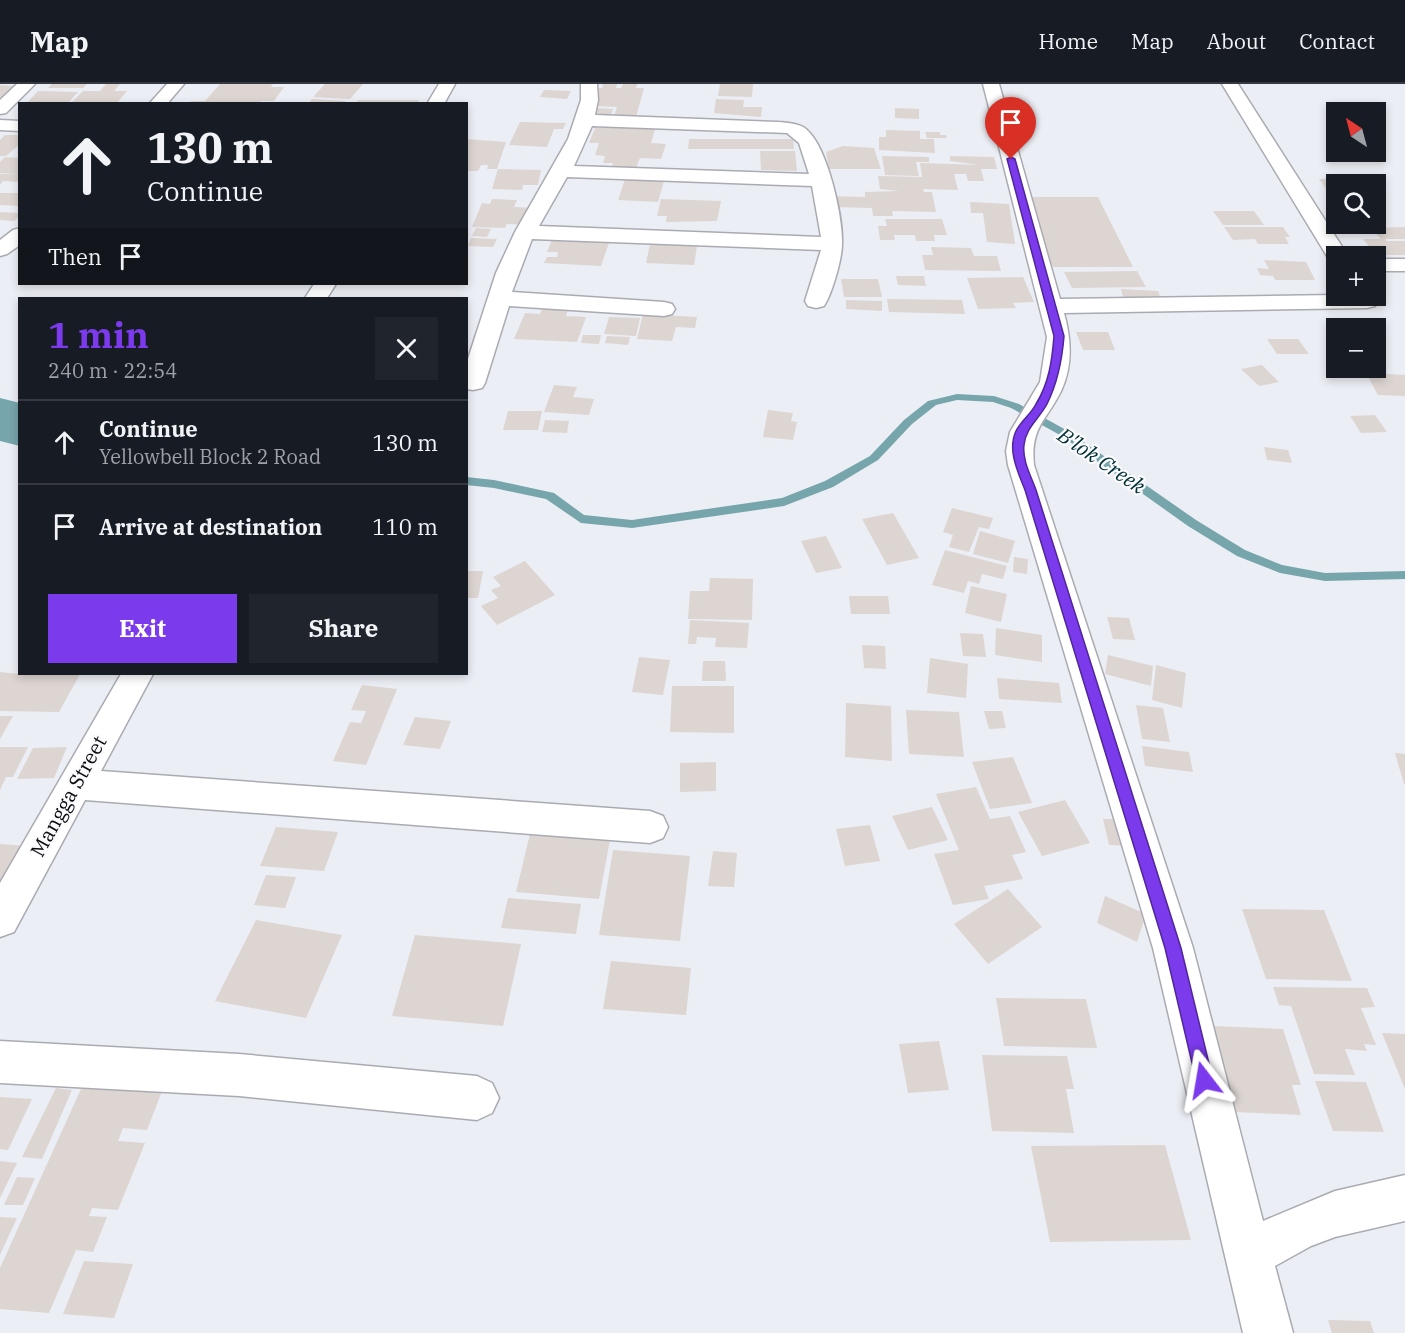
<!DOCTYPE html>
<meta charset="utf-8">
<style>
body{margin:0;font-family:"IBM Plex Serif",serif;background:#20242c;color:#f1f3f6;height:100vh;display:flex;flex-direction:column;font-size:22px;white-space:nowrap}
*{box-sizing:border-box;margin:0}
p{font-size:20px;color:#9ea1a6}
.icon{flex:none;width:33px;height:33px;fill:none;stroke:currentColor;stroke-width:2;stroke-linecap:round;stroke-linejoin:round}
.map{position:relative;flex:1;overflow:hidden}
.sheet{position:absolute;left:18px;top:213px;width:450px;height:378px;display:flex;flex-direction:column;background:#171b24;border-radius:0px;box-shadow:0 3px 9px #0003}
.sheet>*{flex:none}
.hud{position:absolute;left:18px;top:18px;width:450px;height:183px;border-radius:0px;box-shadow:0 3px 9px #0003;background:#171b24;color:#f1f3f6;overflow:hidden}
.needle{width:39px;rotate:324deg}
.buttons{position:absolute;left:1326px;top:18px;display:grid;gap:12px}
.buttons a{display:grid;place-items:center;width:60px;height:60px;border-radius:0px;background:#171b24;box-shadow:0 3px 9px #0003;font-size:30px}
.pin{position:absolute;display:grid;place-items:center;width:51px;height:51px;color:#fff;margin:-62px -26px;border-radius:50% 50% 50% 0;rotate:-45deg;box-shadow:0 0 6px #0007}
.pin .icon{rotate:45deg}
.me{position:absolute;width:66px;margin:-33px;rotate:346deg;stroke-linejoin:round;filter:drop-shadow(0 0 4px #0008)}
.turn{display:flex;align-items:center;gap:21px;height:126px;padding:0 30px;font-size:27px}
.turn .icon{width:78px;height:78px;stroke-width:2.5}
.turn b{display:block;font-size:42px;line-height:51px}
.then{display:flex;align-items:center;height:57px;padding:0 30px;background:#0003;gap:12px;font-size:22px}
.round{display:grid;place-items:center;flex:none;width:63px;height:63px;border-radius:0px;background:#20242c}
.head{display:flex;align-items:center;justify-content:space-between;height:102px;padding:0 30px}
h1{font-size:36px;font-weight:700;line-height:45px;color:#7c3aed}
.button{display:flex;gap:12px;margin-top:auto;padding:12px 30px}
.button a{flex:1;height:69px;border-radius:0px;background:#7c3aed;color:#fff;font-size:24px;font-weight:700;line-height:69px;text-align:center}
.button a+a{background:#20242c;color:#f1f3f6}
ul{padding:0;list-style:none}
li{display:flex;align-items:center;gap:18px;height:84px;padding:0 30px;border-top:2px solid #363941}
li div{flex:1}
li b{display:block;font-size:22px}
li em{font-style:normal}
header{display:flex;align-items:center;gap:36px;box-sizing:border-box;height:84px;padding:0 30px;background:#171b24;border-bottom:2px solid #363941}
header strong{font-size:28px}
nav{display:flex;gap:33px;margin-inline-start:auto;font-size:21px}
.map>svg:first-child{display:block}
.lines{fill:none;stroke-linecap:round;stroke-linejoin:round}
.stream{fill:#77a5ac;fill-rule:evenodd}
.river{fill:#77a5ac;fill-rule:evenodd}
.building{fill:#ddd5d1}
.street-casing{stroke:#aaabb2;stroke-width:3}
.secondary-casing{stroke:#aaabb2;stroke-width:3}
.street{fill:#fff;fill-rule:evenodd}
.secondary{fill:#fff;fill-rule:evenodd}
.route{fill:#7c3aed;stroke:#51269a;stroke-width:1.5}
.labels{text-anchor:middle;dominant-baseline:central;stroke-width:4.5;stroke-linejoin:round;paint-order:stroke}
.street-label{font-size:20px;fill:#0b0b0e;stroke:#fbfbfe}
.water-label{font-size:21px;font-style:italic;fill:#013036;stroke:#fbfbfe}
</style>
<header>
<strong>Map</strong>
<nav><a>Home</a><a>Map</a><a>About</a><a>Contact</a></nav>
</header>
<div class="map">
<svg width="1405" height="1249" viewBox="0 0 1405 1249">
<rect width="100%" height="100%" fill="#eceef5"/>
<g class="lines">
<path class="stream" d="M957,310L994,312L1019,320L1068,347L1196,436L1245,466L1282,481L1325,489L1405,487V495L1325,497L1280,489L1237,472L1188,442L1060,351L1011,324L993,318L957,316L936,321L912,340L878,376L833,403L784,422L632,444L581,439L546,415L494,404L466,401V393L494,396L554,409L584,431L632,436L782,414L825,397L870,372L904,336L928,317Z"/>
<path class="river" d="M0,314L20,319V362L0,357Z"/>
</g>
<g class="building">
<path d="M52,0H87L83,4H48Z"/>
<path d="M106,0H120L114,7H127L116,20H70L83,7H100Z"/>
<path d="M220,0H273L271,3H284L274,17H261L259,20H189L191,17H205Z"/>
<path d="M325,0H363L350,15L313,13Z"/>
<path d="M603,0H617L616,4H621L623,0H637L636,4H644L636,33L614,32L617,23L593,22L599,4H602Z"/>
<path d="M720,0H753L752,13L718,12Z"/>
<path d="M0,1L16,2L2,13H0Z"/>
<path d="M544,6L571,7L567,15L540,13Z"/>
<path d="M38,7L78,8L67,20H26Z"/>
<path d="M312,15L346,17L344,20H308Z"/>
<path d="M716,15L744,16L743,23H762L761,33L714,29Z"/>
<path d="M358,16H419L417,20H356Z"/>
<path d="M595,24L613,25L610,33H593Z"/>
<path d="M895,24L919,25V35L895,34Z"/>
<path d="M520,38L566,39L563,45H554L547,63L509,61Z"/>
<path d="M608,40L655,45L651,59L666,60L661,75L640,74L636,84L612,83L613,79H603L605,72L595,71L599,59H589L595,44H606Z"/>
<path d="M886,46L920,47V55H934L935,69L879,66V53H886Z"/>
<path d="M925,48H940V51H946L947,54H927Z"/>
<path d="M5,51H20V60L6,72H0V56Z"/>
<path d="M466,55L506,58L497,85H487L488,81H481L478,87H466Z"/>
<path d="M689,55H793L794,65H688Z"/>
<path d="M843,62L874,64L881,85H829L826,68Z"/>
<path d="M760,67H795L797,87L761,86Z"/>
<path d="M882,72L929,73V78H916L919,92L885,91Z"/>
<path d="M950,72L994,73L997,85H981L984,97H968L966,90H954L958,106L923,105L924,108H932L936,128L892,127L893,132H873L872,124L831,123V112L865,113V108L899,107L880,105L878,92L922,93L920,79L980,81L950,77Z"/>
<path d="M5,73L20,74V95L17,98L3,97L0,101V90H16L0,89V78Z"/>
<path d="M498,85L541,86L538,101H523L522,106L492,105Z"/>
<path d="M625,95L664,97L658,118L618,116Z"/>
<path d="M1319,95H1351L1355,100H1336V117Z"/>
<path d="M0,109H20V122L0,121Z"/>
<path d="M1024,113H1098L1133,183H1053Z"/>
<path d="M492,115L517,116L514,123L536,124L529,141L507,140L505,144L472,143L482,119L490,120Z"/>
<path d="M661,115L721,117L717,137L666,138L667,132H657Z"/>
<path d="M970,118L1009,120L1015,160L987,158L983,129H971Z"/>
<path d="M1213,127H1254L1264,141H1223Z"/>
<path d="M0,128L20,129V132L14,137L0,136Z"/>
<path d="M885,135H942L947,151H934L935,157H916L915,151H894L895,156H880L878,142H887Z"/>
<path d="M1224,143H1283L1290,153H1285L1289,160H1258L1255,155L1233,156Z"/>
<path d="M1405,143V155H1385L1387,157H1405V171H1376L1363,155H1381L1371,144Z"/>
<path d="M476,144L491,145L487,153L472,152Z"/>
<path d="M553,153L610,156L601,182L544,179L547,173H557L558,168H547Z"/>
<path d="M471,154L497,155L493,163L468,162Z"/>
<path d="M650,160L697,162L694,181L646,179Z"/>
<path d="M931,163L971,164L974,172H997L1001,187L925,186L922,171H933Z"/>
<path d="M1264,176L1306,178L1315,196H1275L1273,192L1260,191L1257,184L1269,185Z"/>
<path d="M1137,187L1146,203L1072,204L1064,188Z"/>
<path d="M896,192H924L926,202L898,201Z"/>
<path d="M1023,193L1034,218L1013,219L1016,224L978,225L967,194Z"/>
<path d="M841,195H878L882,213H844Z"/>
<path d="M1121,205L1158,207L1161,215L1123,213Z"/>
<path d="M887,215L962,216L965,230L889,228Z"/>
<path d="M846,216L882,217V227L846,225Z"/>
<path d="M543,223L568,225L566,232L586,233L577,258L514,255L525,229L540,230Z"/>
<path d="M643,230L697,233L695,244L676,243L672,257L637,255Z"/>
<path d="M609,233L640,234L636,252L604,250Z"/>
<path d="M1076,248H1108L1115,266H1083Z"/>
<path d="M583,251H601L599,260L581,259Z"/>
<path d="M607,252L630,253L628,261L605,259Z"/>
<path d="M1267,255H1298L1309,270H1277Z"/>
<path d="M1262,281L1279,298L1259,302L1241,285Z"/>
<path d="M1366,289L1405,291V312L1378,311Z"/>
<path d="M554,301L577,303L573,313L594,315L589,331L544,328Z"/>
<path d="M768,326L793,329L791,337L797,338L793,356L763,353Z"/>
<path d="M508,327H542L538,346H503Z"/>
<path d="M1375,331L1387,348L1361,349L1350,332Z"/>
<path d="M545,336L569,337L567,349L542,348Z"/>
<path d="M1264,363L1288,366L1292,379L1267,376Z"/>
<path d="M952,424L993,434L989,445L979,443L969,468L949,463L953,451L943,448Z"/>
<path d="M893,429L919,474L887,481L862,435Z"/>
<path d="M980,447L1015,457L1008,479L973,470Z"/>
<path d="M826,452L842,484L816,489L801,457Z"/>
<path d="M945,466L1007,482L1003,495L982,490L979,500L968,497L964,509L932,501Z"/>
<path d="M1014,473L1028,475L1027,490L1013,488Z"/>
<path d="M525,477L555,511L497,541L481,522L498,514L491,506L501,502L493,493Z"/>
<path d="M466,487H483L478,514H466Z"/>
<path d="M710,494L753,495L752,536L688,535L690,507H709Z"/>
<path d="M971,502L1007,510L1001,538L965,529Z"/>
<path d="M849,512H888L890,530H851Z"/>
<path d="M1107,533L1129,534L1135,556L1113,555Z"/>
<path d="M690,536L749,539L747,564L715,563L716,554L697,553L696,560H688Z"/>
<path d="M996,544L1042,551V578L995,571Z"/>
<path d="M960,549L983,550L986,573L963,572Z"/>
<path d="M862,561L885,562L886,585L864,584Z"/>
<path d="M1108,571L1153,582L1151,602L1105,590Z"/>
<path d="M639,573L670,576L663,611L632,608Z"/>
<path d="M930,574L968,580L966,614L927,609Z"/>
<path d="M703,577H725L726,597H702Z"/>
<path d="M1156,581L1186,589L1182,624L1152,616Z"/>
<path d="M0,588L20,590H80L59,628L0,627Z"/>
<path d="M997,594L1059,599L1062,619L999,615Z"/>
<path d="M362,601L397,605L366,681L333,677L350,638L361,639L366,627L351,626Z"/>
<path d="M672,602H734V649L670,648Z"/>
<path d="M846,619L891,622L892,677L845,673Z"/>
<path d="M1136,621L1163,624L1170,658L1142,655Z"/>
<path d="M906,626L959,628L964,673L909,670Z"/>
<path d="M984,627H1002L1006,644L989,645Z"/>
<path d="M0,632H13L0,655Z"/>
<path d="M415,633L451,637L440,665L403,661Z"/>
<path d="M1142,662L1189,668L1193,688L1145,682Z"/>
<path d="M0,663H28L13,693H6L0,706Z"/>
<path d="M67,663L54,694L17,695L33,664Z"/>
<path d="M1395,669L1405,670V700H1404Z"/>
<path d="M1013,673L1032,719L990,725L972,678Z"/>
<path d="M716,678V707L680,708V679Z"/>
<path d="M976,703L990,735L1010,732L1026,768L1012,771L1023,795L984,802L989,815L953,821L934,770L959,766L936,710Z"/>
<path d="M1065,716L1090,759L1042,772L1018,728Z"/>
<path d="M932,723L948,756L908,766L892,732Z"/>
<path d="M1103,735H1125L1133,762L1109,761Z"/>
<path d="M870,741L880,777L845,782L836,745Z"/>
<path d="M276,743L338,748L324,787L260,782Z"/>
<path d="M530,750L610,756L599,815L516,808Z"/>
<path d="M0,760L37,763L17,799L0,797Z"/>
<path d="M613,766L690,772L680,857L599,851Z"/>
<path d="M713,767L737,769L734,803L708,802Z"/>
<path d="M266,791L296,793L285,824L254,821Z"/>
<path d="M1008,805L1042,843L988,880L954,840Z"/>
<path d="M1105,812L1146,830L1137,858L1097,839Z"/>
<path d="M508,814L581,820L576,850L501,844Z"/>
<path d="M1242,825L1324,826L1352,897L1266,895Z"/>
<path d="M256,836L342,851L306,934L215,917Z"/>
<path d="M415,851L521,860L503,942L392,932Z"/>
<path d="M611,877L691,884L686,931L603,925Z"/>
<path d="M1273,903L1367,904L1375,923L1361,924L1376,961L1364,960L1367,967L1345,965L1355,991L1314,990L1291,922L1279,921Z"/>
<path d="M996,914L1086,915L1097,964L1004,962Z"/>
<path d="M1213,942L1283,945L1301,1001H1292L1301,1031L1235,1028Z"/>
<path d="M1382,949L1405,950V1005Z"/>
<path d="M939,957L949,1006L908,1009L899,960Z"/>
<path d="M982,971L1067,972L1074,1005H1066L1074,1049L992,1047Z"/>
<path d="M85,996L164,1002L147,1046L123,1044L118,1057L145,1059L118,1126L92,1124L89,1132L107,1133L93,1168L76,1166L49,1229L0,1225V1184Z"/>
<path d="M1315,997L1366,998L1384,1048L1333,1047Z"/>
<path d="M56,1004L72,1006L42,1075L22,1073Z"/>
<path d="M0,1013L32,1015L8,1066L0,1065Z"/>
<path d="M1165,1061L1191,1156L1050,1158L1031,1062Z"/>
<path d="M0,1077L17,1079L0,1114Z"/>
<path d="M17,1093L35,1094L23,1121H4Z"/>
<path d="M0,1133L17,1134L0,1171Z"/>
<path d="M84,1177L133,1180L114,1234L63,1230Z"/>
<path d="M1328,1236L1370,1237L1374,1249H1332Z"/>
</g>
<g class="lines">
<g class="street-casing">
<g id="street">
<path d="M17,0H35L6,29L0,30V16Z"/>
<path d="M439,0H455L444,20H427Z"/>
<path d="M581,0H597L598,16L595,31L778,38C788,39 801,39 808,47C828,66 843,133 842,160C842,175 832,210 824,222L816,224L808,222L805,217L821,166L532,155L512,208L664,218L672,220L675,225L672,230L664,232L509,222L485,299L482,304L473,306L466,305V281L496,189L515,148L568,55L581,16ZM592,42L787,49L799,59L809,90L574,82ZM567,93L812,102L821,153L539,142Z"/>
<path d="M983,0H999L1060,215L1336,211L1372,212L1378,217L1375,222L1367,224L1064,229C1071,254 1073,280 1062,305C1047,337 1030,342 1034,381L1193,864L1263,1137L1335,1107L1405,1091V1137L1335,1153L1311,1162L1275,1182L1293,1249H1243L1153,864L1008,381L1006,367L1010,348L1040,298L1047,253Z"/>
<path d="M1222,0H1238L1348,172H1336V178L1330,177Z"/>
<rect x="1376" y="175" width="29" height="12"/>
<path d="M314,200H336L327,214H305Z"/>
<path d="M121,590H153L101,687L650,727L663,732L668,743L663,754L650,759L85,716L14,848L0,853V799Z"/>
<path d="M0,957L239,970L477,992L492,999L499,1014L492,1029L477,1036L239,1012L0,999Z"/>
</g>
</g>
<g class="secondary-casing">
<g id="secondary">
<path d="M167,0H184L167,20H149Z"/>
<path d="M0,36L20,37V47L0,46Z"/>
<path d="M20,144V161L7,170L0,172V156L13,146Z"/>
</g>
</g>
<use href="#street" class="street"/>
<use href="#secondary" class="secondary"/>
</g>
<path class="route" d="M1011,73L1015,75L1064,252C1062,277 1058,298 1047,320C1039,335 1026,343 1024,361C1022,376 1031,392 1036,406L1181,864L1213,996L1211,1002L1204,1004L1198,1002L1196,996L1165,864L1025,406C1018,388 1007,366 1016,347C1021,337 1031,330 1036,320C1049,299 1052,277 1054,252L1007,75Z"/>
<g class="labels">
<g class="street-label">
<text transform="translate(68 712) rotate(-61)">Mangga Street</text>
</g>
<g class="water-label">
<text transform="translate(1102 376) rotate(34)">B'lok Creek</text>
</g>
</g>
</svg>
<div class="buttons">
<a><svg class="needle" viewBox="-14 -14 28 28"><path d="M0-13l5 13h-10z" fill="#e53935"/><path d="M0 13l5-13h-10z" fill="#9ea1a6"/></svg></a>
<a><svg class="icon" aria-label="search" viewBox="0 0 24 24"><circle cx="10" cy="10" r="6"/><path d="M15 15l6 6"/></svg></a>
<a>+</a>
<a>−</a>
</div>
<div class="pin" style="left:1011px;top:75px;background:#d93025"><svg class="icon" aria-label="arrive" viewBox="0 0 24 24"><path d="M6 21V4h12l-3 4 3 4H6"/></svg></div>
<svg class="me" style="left:1204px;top:996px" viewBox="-20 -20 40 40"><path d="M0-17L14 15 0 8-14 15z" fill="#7c3aed" stroke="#fff" stroke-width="4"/></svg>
<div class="hud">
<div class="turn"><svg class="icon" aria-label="ahead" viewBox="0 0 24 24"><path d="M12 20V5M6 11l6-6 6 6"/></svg><div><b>130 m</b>Continue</div></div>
<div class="then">Then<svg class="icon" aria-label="arrive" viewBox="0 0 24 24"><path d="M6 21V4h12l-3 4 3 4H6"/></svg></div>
</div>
<section class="sheet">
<div class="head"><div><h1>1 min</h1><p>240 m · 22:54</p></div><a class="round"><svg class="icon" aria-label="close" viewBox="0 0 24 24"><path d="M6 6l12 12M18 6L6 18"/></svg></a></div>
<ul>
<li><svg class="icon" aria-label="ahead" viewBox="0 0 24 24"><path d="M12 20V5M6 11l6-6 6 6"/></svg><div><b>Continue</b><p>Yellowbell Block 2 Road</p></div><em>130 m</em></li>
<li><svg class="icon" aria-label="arrive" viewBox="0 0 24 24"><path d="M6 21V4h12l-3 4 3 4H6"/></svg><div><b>Arrive at destination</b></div><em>110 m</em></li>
</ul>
<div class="button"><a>Exit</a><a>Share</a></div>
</section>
</div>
